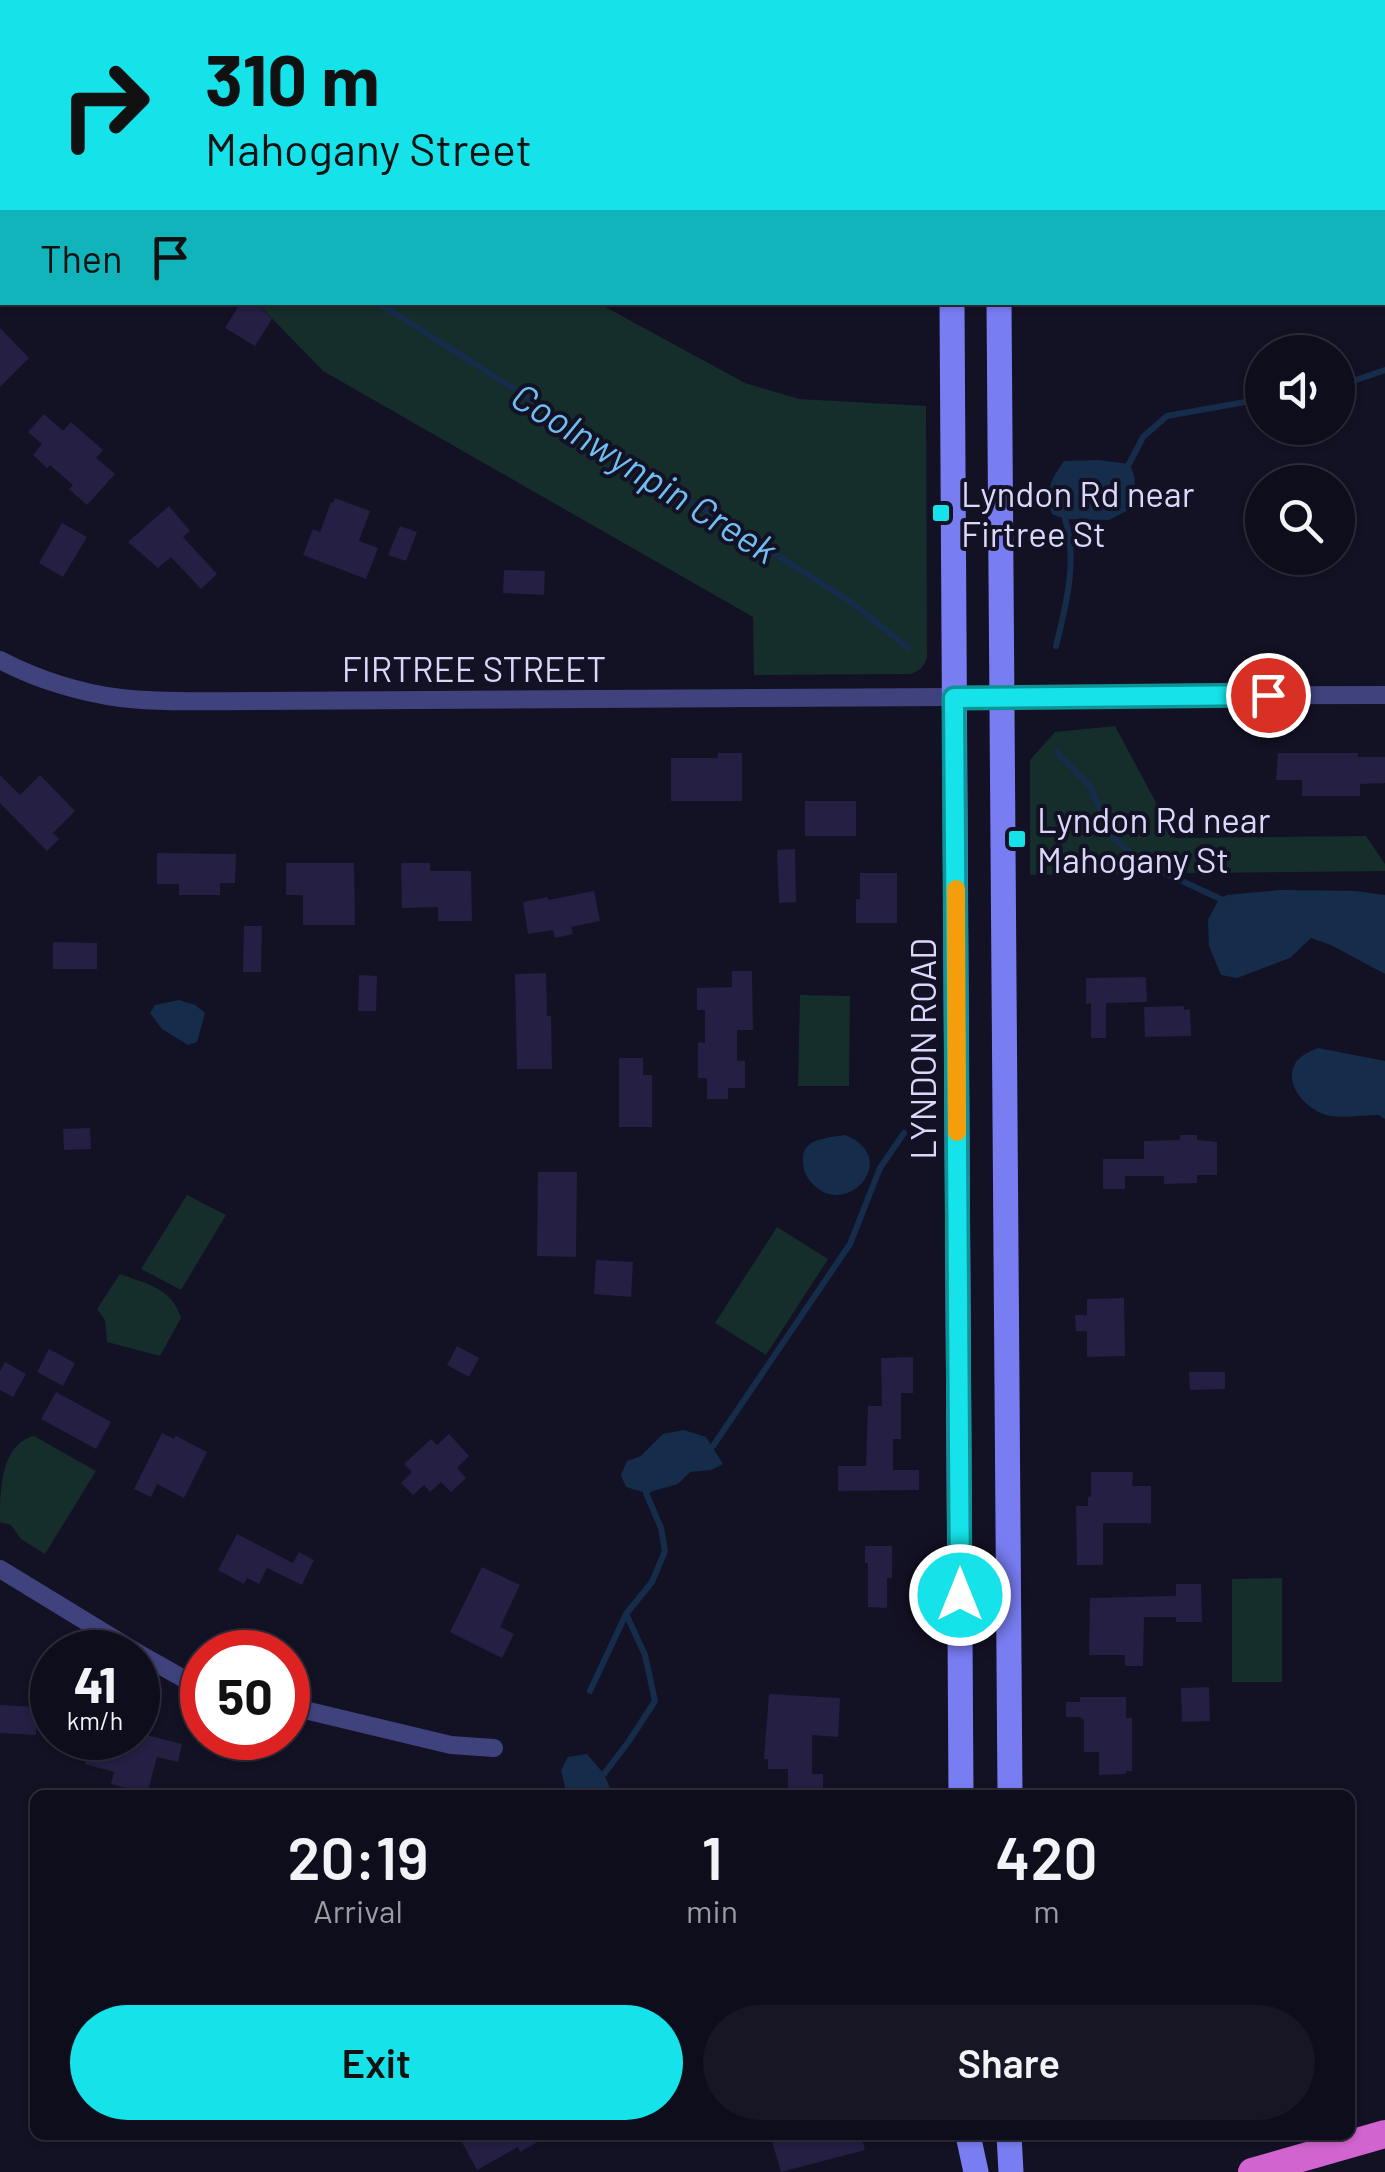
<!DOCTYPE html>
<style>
body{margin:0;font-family:Barlow,sans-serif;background:#171624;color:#f1f3f6;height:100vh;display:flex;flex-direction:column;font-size:38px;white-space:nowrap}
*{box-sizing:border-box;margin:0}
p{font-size:32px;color:#9b9ca3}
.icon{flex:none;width:55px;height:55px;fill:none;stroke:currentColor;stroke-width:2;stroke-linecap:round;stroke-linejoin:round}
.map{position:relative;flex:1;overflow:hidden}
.details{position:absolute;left:30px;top:1790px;width:1325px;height:350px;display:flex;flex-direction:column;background:#0e0d1b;border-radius:15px;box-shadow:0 2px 8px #0004,0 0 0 2px #2e2d3a}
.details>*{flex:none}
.banner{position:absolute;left:0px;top:0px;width:1385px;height:305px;box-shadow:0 2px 8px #0004,0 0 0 2px #2e2d3a;background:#16e2e9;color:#111;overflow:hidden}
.controls{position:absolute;left:1245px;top:335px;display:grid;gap:20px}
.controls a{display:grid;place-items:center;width:110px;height:110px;border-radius:50%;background:#0e0d1b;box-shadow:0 2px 8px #0004,0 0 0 2px #2e2d3a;font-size:50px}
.speed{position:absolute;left:30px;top:1630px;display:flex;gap:20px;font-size:50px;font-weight:700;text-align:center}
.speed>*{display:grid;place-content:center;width:130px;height:130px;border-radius:50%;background:#0e0d1b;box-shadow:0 2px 8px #0004,0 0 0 2px #2e2d3a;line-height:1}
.speed small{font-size:25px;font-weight:400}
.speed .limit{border:15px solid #d22;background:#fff;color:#111}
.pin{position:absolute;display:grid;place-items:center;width:85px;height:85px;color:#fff;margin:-42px;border:5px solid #fff;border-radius:50%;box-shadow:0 2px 10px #0007}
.me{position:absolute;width:110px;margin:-55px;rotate:0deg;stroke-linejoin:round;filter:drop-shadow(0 0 8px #0008)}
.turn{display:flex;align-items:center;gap:35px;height:210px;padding:0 40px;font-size:45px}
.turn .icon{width:130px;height:130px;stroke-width:2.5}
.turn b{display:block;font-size:70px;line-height:85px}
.then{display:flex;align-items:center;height:95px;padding:0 40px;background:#0003;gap:20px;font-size:38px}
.eta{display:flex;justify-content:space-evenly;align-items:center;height:170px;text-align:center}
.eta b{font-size:60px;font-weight:600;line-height:70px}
.action{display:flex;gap:20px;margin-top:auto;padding:20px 40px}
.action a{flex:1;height:115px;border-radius:60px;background:#16e2e9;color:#111;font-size:40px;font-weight:600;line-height:115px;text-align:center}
.action a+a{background:#171624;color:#f1f3f6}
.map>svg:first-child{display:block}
.green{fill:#152d2b}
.water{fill:#152d4a}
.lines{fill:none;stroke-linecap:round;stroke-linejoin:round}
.stream{stroke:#152d4a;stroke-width:6}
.building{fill:#241f43}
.minor{stroke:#40427e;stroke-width:18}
.secondary{stroke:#787df2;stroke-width:25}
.trunk{stroke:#d264d0;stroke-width:28}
.route-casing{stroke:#0e9397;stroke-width:25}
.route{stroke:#16e2e9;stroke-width:18}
.slow{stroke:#f59e0b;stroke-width:18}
.poi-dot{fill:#16e2e9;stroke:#131124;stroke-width:4}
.labels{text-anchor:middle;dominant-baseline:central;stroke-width:8;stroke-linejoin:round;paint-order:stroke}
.poi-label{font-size:35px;fill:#d9d8fb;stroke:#131124;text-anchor:start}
.street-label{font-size:35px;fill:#d9d8fb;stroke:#131124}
.water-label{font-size:38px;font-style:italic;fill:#70bef1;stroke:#131124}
</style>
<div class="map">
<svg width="1385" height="2172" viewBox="0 0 1385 2172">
<rect width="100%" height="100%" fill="#131124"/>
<g class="green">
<path d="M257,303H598L745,383L799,399L926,406L927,657C924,667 920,671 910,674L754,675L753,617L323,371Z"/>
<path d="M1115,726L1175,838L1366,836L1385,864V871L1030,875V760L1055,732Z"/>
<path d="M800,995L850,996L849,1086H798Z"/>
<path d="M187,1195L226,1215L181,1290L141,1269Z"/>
<path d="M777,1227L828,1259L766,1355L715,1323Z"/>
<path d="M120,1274C147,1284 172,1288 181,1318L160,1356L107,1342L105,1320L97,1309Z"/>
<path d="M34,1436L96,1471L45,1554L21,1539L11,1525L0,1522C0,1493 0,1444 34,1436Z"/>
<path d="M1282,1578V1682H1232V1579Z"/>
</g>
<g class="water">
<path d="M1099,460L1129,464C1138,479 1135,491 1132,508L1109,520L1065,519L1052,514C1045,490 1050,481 1064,461Z"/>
<path d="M1281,890L1356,891L1385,895V974L1331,945L1311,938L1290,958L1237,978L1221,975L1209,946L1208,920L1219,899L1227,895Z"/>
<path d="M179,1000L195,1005L205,1013L197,1042L188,1045L162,1029L150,1013L155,1005Z"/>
<path d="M1318,1048L1385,1061V1119L1379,1115C1364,1115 1346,1118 1331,1116C1311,1113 1284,1088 1294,1066C1298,1056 1309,1052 1318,1048Z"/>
<path d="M845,1135C903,1158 846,1221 812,1183C806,1177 803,1169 803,1161C801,1138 828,1138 845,1135Z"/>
<path d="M684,1430L706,1437L723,1464L711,1470L690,1472L678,1484L646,1493L626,1487L621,1475L627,1461L641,1456L663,1434Z"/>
<path d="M587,1754L604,1774L613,1795H567L561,1770L568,1757Z"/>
</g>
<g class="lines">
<g class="stream">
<path d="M78,0L79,2"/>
<path d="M0,91L2,89"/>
<path d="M377,302L851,602L908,648"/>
<path d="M1338,386L1385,370"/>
<path d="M1123,469L1129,464L1143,437L1167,416L1262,399"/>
<path d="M1056,646C1066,605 1078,560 1065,519L1068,516"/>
<path d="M1057,752L1090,786L1111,835L1139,861L1225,901"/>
<path d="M705,1449L713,1446L850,1244L880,1168L904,1133"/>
<path d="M590,1691L626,1614L652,1582L665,1551L661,1528L646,1493L651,1488"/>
<path d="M604,1774L629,1741L655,1701L645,1655L627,1616"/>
</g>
</g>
<g class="building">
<path d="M241,302H255L272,319L255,346L225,328Z"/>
<path d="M0,328L29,358L0,387Z"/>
<path d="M44,414L63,431L71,422L103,450L96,458L115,474L87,505L69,489L73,485L50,465L47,468L33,455L42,444L28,432Z"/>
<path d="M335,498L370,511L359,541L378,548L366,579L303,555L313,529L320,532L331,502L333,503Z"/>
<path d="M169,506L190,531L183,537L217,574L201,589L171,557L158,568L128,542Z"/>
<path d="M62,523L87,537L63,577L39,563Z"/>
<path d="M400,526L417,532L406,561L388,555Z"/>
<path d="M504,570L545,571L544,595L503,593Z"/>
<path d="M718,753H742V801H671V758H718Z"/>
<path d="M1278,753H1358V757H1385V783L1360,784V796H1302V780H1276Z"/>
<path d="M0,775L20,795L40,775L75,811L53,833L59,839L47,851L0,803Z"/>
<rect x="805" y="801" width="51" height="35"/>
<path d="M795,849L796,902L779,903L777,850Z"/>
<path d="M157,853L236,854L235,883H220V895H179V884H157Z"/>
<path d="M286,863H354L355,925H303V895H286Z"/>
<path d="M401,863H430V871H471L472,921H438V907L402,908Z"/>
<path d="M860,873H897V923H856V899H860Z"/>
<path d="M594,891L600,921L571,927L573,934L555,938L553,930L528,934L523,902L548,897V900Z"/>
<path d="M244,926H262L261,972H243Z"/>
<path d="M53,942L97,943V969H53Z"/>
<path d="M732,971H752L753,1030H737V1061H745V1088H728V1099H707V1078H698V1042L705,1043V1010H697V988L732,987Z"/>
<path d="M546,973L547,1016H551L552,1069H517L515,974Z"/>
<path d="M359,975L377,976L376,1011H358Z"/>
<path d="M1146,977L1147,1002L1106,1003V1038H1091V1003L1086,1004V978Z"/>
<path d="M1184,1006V1010L1190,1009L1191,1036L1145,1037L1144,1007Z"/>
<path d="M619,1058H643V1075H652V1127H619Z"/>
<path d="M90,1128L91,1149L64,1150L63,1129Z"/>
<path d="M1180,1135H1197V1140L1217,1142V1175H1197V1183L1164,1184V1176H1125V1189H1103V1159H1144V1141L1180,1140Z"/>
<path d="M538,1172H577L576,1257L537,1256Z"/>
<path d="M596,1260L633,1262L631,1297L594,1294Z"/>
<path d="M1124,1298L1125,1356L1087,1357V1331H1076L1075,1315H1087V1299Z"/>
<path d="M457,1346L479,1358L469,1377L447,1365Z"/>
<path d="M49,1349L75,1363L63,1386L37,1372Z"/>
<path d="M913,1357V1393H901V1439H893V1470H919V1490L838,1491V1466H866L868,1406H882L881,1358Z"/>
<path d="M5,1362L26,1374L13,1397L0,1390V1371Z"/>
<path d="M1189,1372H1225V1389L1190,1390Z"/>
<path d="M56,1392L111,1422L96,1449L41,1419Z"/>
<path d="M162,1433L174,1439L176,1436L207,1452L184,1498L157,1484L151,1497L134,1489Z"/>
<path d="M449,1434L469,1456L457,1468L466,1478L451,1492L441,1482L430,1492L424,1485L413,1495L401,1483L412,1472L404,1464L431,1439L437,1445Z"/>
<path d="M1091,1472H1133L1132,1486H1151V1523H1103V1565H1077L1076,1506H1088V1497L1091,1496Z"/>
<path d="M237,1534L293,1563L299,1552L314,1560L302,1585L267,1568L259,1584L247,1578L244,1584L218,1570Z"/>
<path d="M865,1546H892V1578H887V1608L868,1607V1563H865Z"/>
<path d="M482,1567L520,1585L500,1627L514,1634L502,1658L450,1632Z"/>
<path d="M1176,1584H1201L1202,1622H1176V1617H1144L1143,1666H1125V1655H1089L1090,1598L1176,1596Z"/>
<path d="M1209,1687L1210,1721L1182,1722L1181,1688Z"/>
<path d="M769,1694L840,1698L838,1737L812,1735V1774H823V1795H788V1769H768V1759H764Z"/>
<path d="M1080,1697H1126V1718H1132V1771H1126V1774L1099,1775V1752H1084V1719H1081V1717H1066V1702H1080Z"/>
<path d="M0,1705L37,1707L36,1735L0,1733Z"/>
<path d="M138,1733L182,1744L178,1762L157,1757L147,1794L111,1784L114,1772L85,1764L91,1738H138Z"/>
<path d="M458,2135H550L520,2152L518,2147L477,2170Z"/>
<path d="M781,2135H861L865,2150L781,2172L771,2138Z"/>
</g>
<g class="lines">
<g class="minor">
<path d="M0,660C36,679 80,693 121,698C165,703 211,701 255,701L954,697"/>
<path d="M1001,696L1385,695"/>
<path d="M0,1569L136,1652"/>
<path d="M138,1653L186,1680L202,1685"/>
<path d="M288,1706L451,1745L494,1748"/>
</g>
<g class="secondary">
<path d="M951,0V2"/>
<path d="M998,0V2"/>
<path d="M952,302L961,1795"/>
<path d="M999,302L1010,1795"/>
<path d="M968,2135L976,2172"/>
<path d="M1009,2135L1011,2172"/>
</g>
<path class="trunk" d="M1252,2172L1385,2134"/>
</g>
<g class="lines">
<g class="route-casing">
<path id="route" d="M960,1595L954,698L1268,695"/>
</g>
<use href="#route" class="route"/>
<path class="slow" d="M956,889L957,1132"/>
</g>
<g class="poi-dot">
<rect x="931" y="503" width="20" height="20" rx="5"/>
<rect x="1007" y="829" width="20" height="20" rx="5"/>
</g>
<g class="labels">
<g class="poi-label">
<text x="961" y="493">Lyndon Rd near<tspan x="961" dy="40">Firtree St</tspan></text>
<text x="1037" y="819">Lyndon Rd near<tspan x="1037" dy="40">Mahogany St</tspan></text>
</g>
<g class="street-label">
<text x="474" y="668">FIRTREE STREET</text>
<text transform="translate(922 1049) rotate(-90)">LYNDON ROAD</text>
</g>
<g class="water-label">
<text transform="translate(645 472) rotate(32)">Coolnwynpin Creek</text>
</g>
</g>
</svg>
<div class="controls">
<a><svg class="icon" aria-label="sound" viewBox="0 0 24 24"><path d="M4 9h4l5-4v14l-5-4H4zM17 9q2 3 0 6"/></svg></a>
<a><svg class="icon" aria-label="search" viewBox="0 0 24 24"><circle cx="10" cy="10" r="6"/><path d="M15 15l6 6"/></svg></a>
</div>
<div class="speed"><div>41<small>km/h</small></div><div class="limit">50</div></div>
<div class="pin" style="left:1268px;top:695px;background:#d93025"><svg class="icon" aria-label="arrive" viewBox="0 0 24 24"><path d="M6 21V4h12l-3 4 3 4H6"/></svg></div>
<svg class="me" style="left:960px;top:1595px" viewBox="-20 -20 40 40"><circle r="17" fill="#16e2e9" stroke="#fff" stroke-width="3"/><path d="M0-11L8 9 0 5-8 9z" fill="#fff"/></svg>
<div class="banner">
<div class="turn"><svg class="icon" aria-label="right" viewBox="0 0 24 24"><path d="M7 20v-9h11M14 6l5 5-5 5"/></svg><div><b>310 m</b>Mahogany Street</div></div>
<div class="then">Then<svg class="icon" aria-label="arrive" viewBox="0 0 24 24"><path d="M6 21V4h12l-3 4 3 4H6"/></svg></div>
</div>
<section class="details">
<div class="eta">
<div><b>20:19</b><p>Arrival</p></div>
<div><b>1</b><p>min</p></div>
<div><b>420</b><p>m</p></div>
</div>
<div class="action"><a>Exit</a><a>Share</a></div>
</section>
</div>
